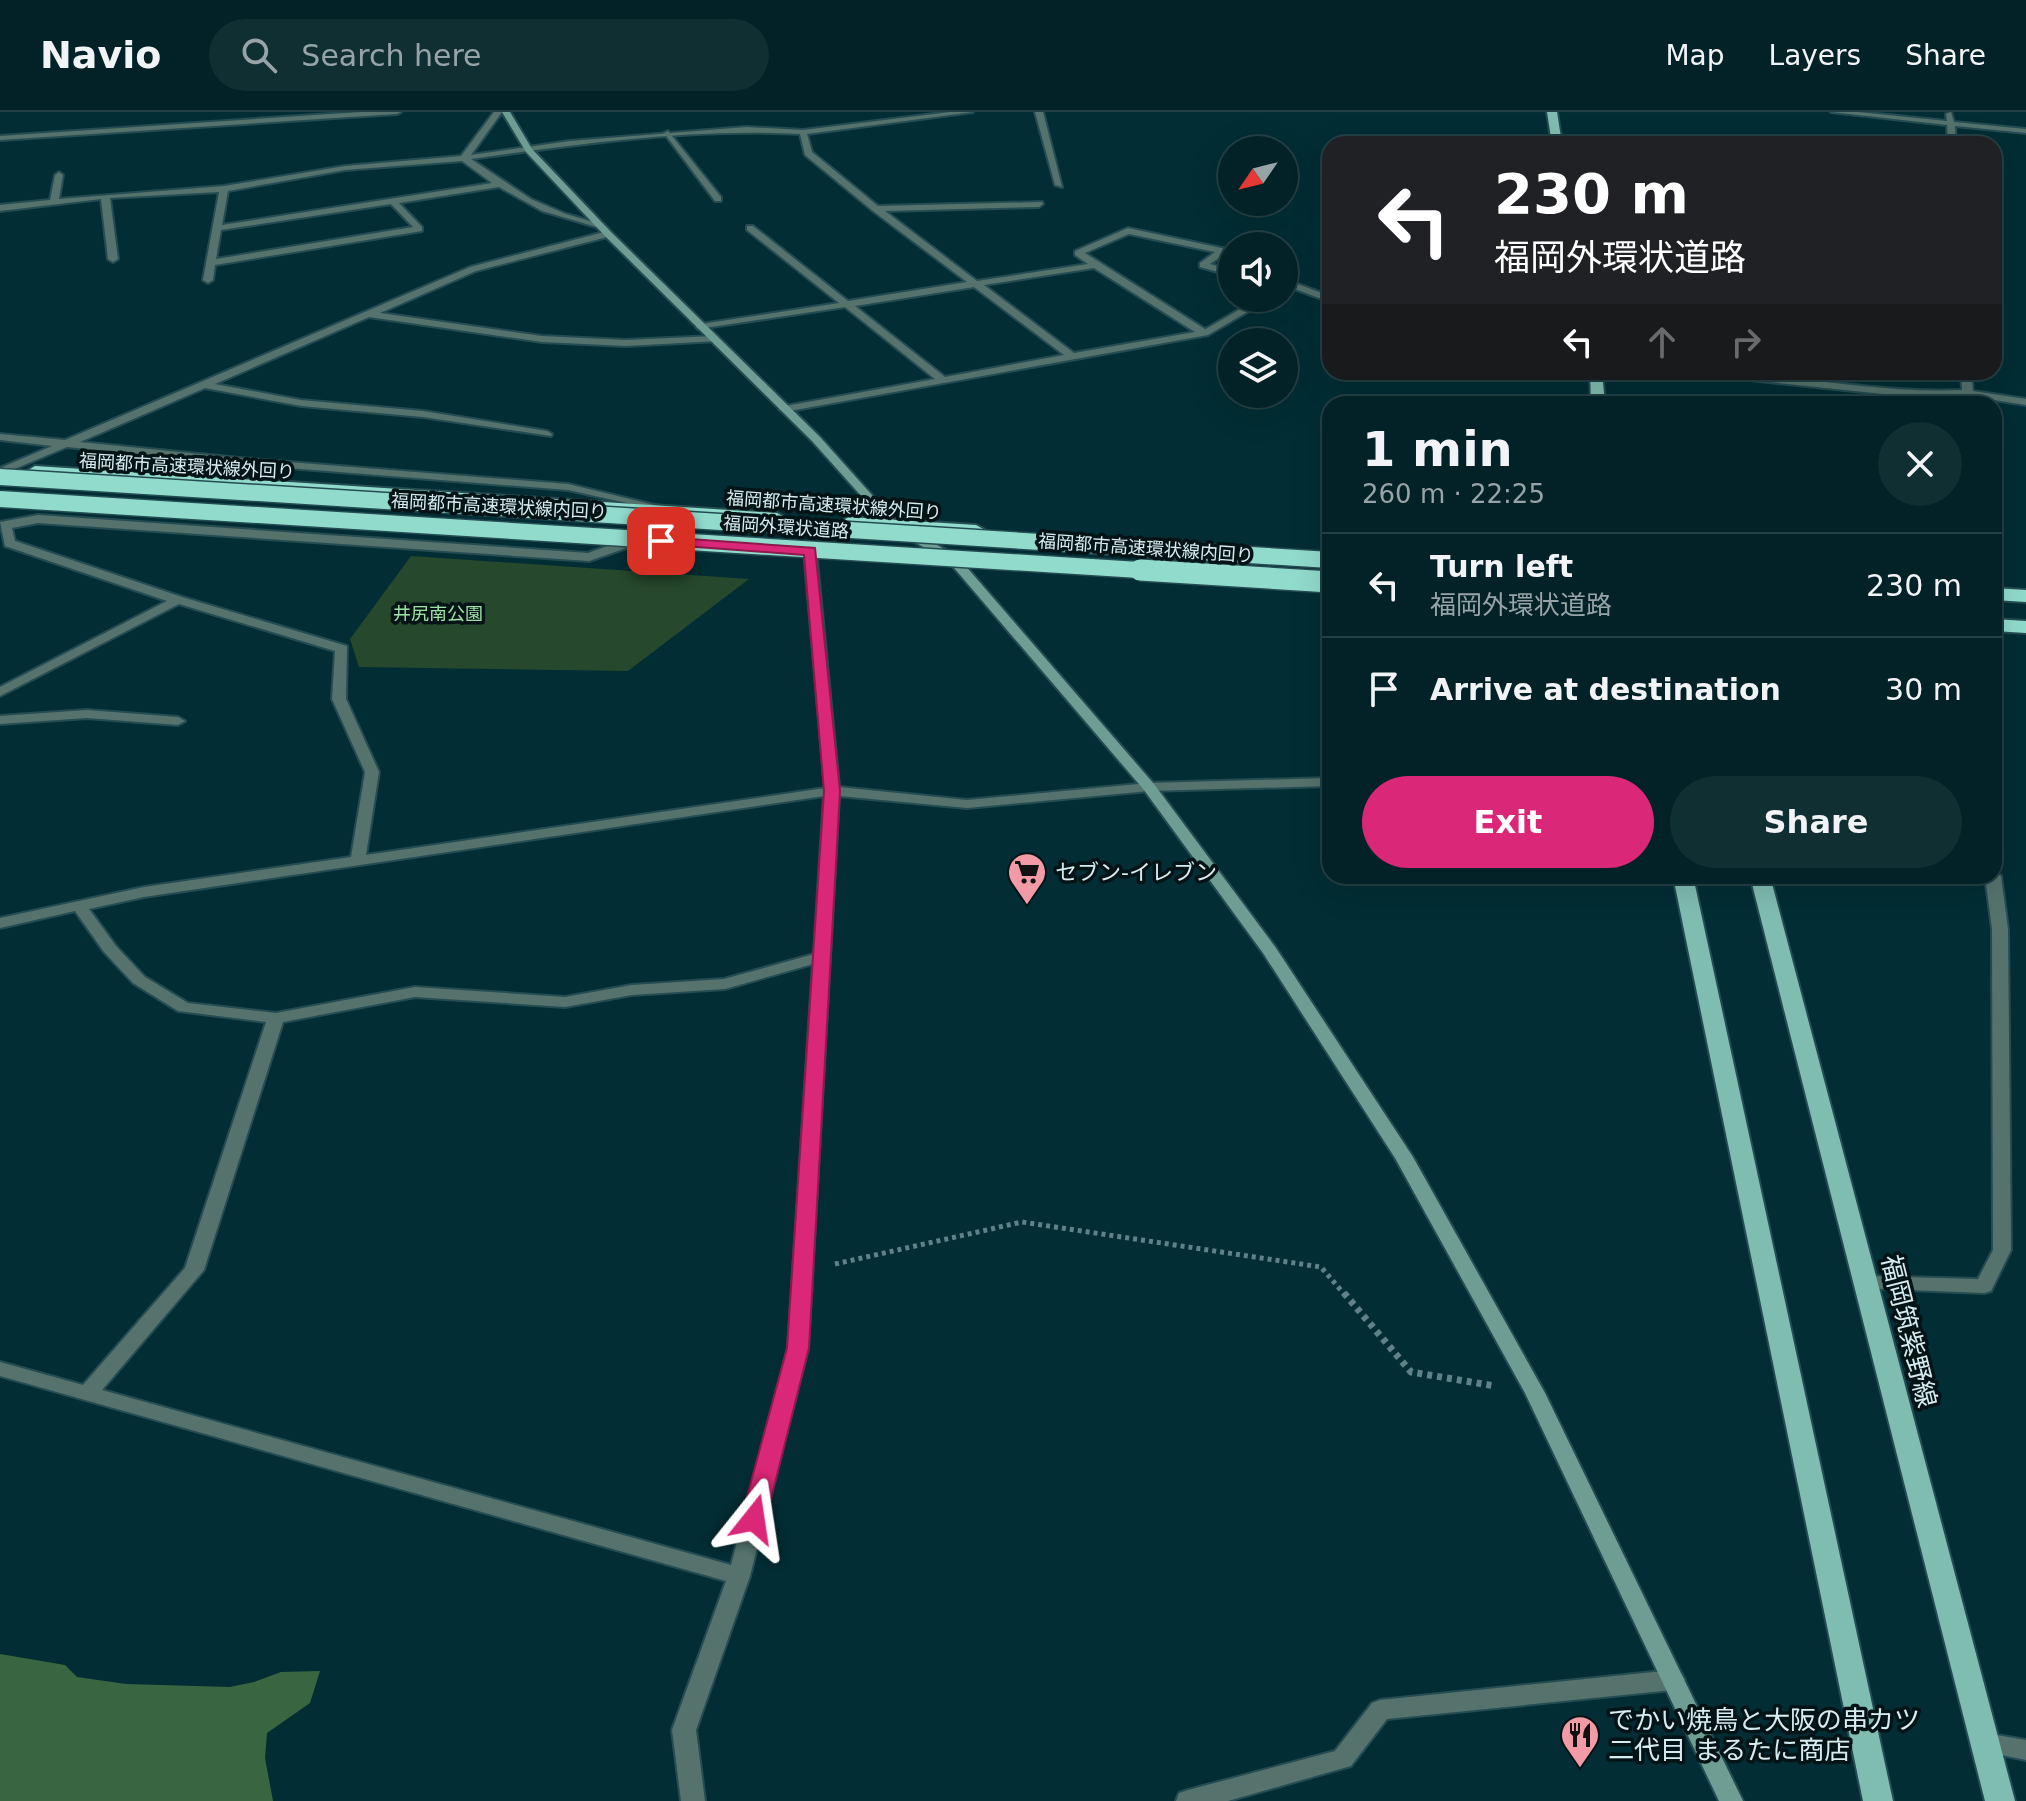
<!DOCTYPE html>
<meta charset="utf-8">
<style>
body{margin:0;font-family:"DejaVu Sans","Noto Sans JP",sans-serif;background:#102f33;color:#f1f3f6;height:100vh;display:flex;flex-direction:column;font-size:30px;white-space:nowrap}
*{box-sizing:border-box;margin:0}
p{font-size:26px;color:#96a4a7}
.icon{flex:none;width:44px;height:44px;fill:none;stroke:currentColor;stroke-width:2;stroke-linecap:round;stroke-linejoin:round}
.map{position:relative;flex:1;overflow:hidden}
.drawer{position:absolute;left:1322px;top:284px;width:680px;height:488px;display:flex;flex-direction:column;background:#022227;border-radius:24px;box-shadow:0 8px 32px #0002,0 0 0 2px #233f44}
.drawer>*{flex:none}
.banner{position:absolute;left:1322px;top:24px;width:680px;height:244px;border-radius:24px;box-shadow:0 8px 32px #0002,0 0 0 2px #233f44;background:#202124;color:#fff;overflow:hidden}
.needle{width:52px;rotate:235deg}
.tools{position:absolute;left:1218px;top:24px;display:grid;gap:16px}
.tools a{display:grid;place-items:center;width:80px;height:80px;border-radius:50%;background:#022227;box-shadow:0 8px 32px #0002,0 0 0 2px #233f44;font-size:40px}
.pin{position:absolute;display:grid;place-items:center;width:68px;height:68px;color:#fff;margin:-34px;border-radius:16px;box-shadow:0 4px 12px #0006}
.me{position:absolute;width:88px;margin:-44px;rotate:15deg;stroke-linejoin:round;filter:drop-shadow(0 0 6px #0008)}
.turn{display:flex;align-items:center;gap:28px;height:168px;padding:0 40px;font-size:36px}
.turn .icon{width:104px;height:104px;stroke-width:2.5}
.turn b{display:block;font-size:56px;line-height:68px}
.lanes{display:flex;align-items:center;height:76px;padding:0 40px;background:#0003;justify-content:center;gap:40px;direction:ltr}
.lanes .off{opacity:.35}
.round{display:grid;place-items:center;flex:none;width:84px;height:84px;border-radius:42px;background:#102f33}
.headline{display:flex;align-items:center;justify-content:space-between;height:136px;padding:0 40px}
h1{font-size:48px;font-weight:700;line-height:60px}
.button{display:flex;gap:16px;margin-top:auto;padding:16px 40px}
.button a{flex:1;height:92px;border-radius:48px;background:#db2777;color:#fff;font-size:32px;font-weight:700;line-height:92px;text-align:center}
.button a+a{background:#102f33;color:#f1f3f6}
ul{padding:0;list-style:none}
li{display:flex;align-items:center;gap:24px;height:104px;padding:0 40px;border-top:2px solid #233f44}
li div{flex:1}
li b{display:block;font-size:30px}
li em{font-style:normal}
header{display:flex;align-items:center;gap:48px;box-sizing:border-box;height:112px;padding:0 40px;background:#022227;border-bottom:2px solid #233f44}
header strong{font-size:38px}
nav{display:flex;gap:44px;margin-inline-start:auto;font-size:28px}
.search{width:560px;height:72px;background:#102f33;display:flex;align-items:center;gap:20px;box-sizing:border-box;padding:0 28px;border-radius:44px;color:#96a4a7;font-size:30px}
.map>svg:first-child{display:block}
.green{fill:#26482c}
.forest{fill:#396641}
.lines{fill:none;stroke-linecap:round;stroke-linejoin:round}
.lane-casing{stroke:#244c52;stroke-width:4}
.street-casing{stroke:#244c52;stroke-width:4}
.secondary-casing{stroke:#244c52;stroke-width:4}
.primary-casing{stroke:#244c52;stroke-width:4}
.highway-casing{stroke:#244c52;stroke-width:4}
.path-far1{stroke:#5f8187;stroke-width:5;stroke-dasharray:4 4;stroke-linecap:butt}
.path{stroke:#5f8187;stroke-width:7;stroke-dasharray:5 5;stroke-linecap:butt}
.lane{fill:#55726c;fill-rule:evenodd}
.street{fill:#55726c;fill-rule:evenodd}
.secondary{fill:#6e9d93;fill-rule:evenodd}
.primary{fill:#80bdb1;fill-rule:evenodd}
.highway{fill:#91dbcc;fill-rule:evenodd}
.highway-bridge-far1-casing{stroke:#244c52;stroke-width:19;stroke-linecap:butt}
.highway-bridge-casing{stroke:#244c52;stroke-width:24;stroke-linecap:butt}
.highway-bridge-far1{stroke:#91dbcc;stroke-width:16}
.highway-bridge{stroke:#91dbcc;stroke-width:21}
.route{fill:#db2777;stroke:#8e194d;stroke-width:2}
.labels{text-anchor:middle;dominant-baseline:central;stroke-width:7;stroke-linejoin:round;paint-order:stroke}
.far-street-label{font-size:18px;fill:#d7ecf1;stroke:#041316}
.far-park-label{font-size:18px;fill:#9ce1a6;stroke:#041316}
.poi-label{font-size:22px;fill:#d7ecf1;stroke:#041316;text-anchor:start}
.near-street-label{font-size:26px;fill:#d7ecf1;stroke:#041316}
.near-poi-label{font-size:26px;fill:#d7ecf1;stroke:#041316;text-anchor:start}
</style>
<header>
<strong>Navio</strong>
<div class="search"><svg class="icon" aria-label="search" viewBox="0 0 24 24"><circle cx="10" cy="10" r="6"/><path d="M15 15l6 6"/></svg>Search here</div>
<nav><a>Map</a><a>Layers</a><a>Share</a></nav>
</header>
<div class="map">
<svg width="2026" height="1689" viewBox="0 0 2026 1689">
<rect width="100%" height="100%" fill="#022d34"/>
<path class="green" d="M411,444L749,467L628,559L359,555L350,527Z"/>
<path class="forest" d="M0,1542L65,1553L77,1565L126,1572L230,1575L254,1570L281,1560L320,1559L310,1591L267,1621L265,1646L273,1689H0Z"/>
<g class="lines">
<g class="lane-casing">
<g id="lane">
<path d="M668,19L721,85V89H715L664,21Z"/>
<path d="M1259,186H1271L1208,223L1199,221Z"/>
</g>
</g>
<g class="street-casing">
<g id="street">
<path d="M361,0H401L397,2L0,28V24Z"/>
<path d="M494,0H502L471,43L570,29L746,15L803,18L950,0H973L807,22L812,40L878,94L1042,90L1043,92L1039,95L885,99L977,169L1088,152L1075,143V139L1128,116L1226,137V141L1210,152L1232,158V164L1200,155V151L1215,140L1129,122L1085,141L1208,219V223L784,300L779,297L780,295L935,267L845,195L698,217L696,215L701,212L839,191L747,118V114H753L848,189L967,170L873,99L805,43L800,22C690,16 579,32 471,47L531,87L566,102L604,113L600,116L542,99L499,75L399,91L422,115V119L215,153L213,168L208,171L203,168L219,80L110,86L118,147L113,150L108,147L101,87L0,99V93L50,88L55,63L59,60L63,63L59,87L224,74L345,54L461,44ZM462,49L492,71L222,113L228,79L345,58ZM391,92L413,115L216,147L221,118ZM1094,156L1195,220L1074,241L984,173ZM974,175L1064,243L945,265L855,194Z"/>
<path d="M1035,0H1043L1062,75L1055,73Z"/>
<path d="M1831,0H1858L1947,9L1946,2L1951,0L1954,10L2026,17V21L1955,14L1956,32H1948L1947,13Z"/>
<path d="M608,119L612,122L611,124L476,159L380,201L542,224L626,228L714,224L719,227L718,229L626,234L542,230L369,205L215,272L301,288L423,299L547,319L552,322L551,324L423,305L301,294L205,276L80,330L239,346L568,372L663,395V399L568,378L239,352L67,335L0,363V356L52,334L0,328V322L65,328L470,155Z"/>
<path d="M1284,167L1330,184V190L1284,173Z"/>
<path d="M1698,260C1786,260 1874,282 1962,278L1961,260H1971L1973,279L2026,287V293L1968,284L1921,286L1703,263Z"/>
<path d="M38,403L588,441L633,425H641V431L589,449L38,411L12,416L15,429L182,485L347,534L346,587L379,660L366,743L825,676L804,439L810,435L816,439L839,675L967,688L1149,671L1330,666V674L1149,679L967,696L839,684L808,1236L750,1464L696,1618L705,1689H681L672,1618L726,1469L0,1264V1250L83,1273L185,1156L266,910L178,899L133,871L104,840L75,799L0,816V806L144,775L351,745L365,660L332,587L335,539L179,492L0,584V575L167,489L5,434L0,410ZM824,684L814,842L724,867L632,873L565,885L415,875L276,901L188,891L145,865L116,834L89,797L144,785ZM813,852L788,1236L731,1453L102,1278L204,1158L283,910L415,885L565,895L632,883L725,877Z"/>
<path d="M87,598L178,605L185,609L178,613L87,606L0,612V604Z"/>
<path d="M1994,760L2001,764L2008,817L2011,1138L1991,1179L1984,1181L1859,1176L1856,1171L1859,1166L1866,1164L1978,1167L1993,1138L1992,817L1985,764H1994Z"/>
<path d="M1673,1558L1681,1561L1685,1568L1681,1575L1673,1578L1387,1607L1351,1654L1228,1689H1176L1179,1681L1188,1678L1335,1639L1372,1591L1380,1588Z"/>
<path d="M1985,1621L2026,1628V1648L1977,1638L1973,1631L1977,1624Z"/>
</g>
</g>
<g class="secondary-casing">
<path id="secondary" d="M502,0H510L532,37L611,120L820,325L897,411L957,444L1154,672L1276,836L1413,1045L1545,1281L1743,1689H1719L1525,1281L1395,1046L1263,841L1144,678L949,450L889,415L812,329L605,124L526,40Z"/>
</g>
<g class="primary-casing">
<g id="primary">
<path d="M1547,0H1557L1562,32H1552Z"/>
<path d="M1590,260H1602L1605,292H1591Z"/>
<path d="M1673,764H1693L1893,1689H1863Z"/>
<path d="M1750,764H1770L2015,1689H1985Z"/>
</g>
</g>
<g class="highway-casing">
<g id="highway">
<path d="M35,354L777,401L786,406L777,411L29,363L27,359Z"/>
<path d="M849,405L976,413L985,418L976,423L843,414L840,410Z"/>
<path d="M1994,476L2026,478V490L1994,488Z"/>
<path d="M1994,507L2026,509V521L1994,519Z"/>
</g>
</g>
<path class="path-far1" d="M835,1152L1022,1110L1321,1155L1345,1183"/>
<path class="path" d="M1344,1181L1411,1260L1495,1274"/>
<use href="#lane" class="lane"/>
<use href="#street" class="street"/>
<use href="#secondary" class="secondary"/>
<use href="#primary" class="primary"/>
<use href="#highway" class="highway"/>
<g class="highway-bridge-far1-casing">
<g id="highway-bridge-far1">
<path d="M0,365L1330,448"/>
<path d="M0,387L1171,460"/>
</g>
</g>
<g class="highway-bridge-casing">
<path id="highway-bridge" d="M1140,458L1330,470"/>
</g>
<use href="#highway-bridge-far1" class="highway-bridge-far1"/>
<use href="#highway-bridge" class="highway-bridge"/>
</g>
<path class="route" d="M661,425L815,436L840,679L809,1236L766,1407L762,1414L754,1416L745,1414L741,1407L787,1236L824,679L804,443L657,432V427Z"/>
<defs>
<g id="supermarket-pin" transform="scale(2)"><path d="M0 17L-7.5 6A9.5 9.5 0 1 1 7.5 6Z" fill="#f39aa7" stroke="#041316"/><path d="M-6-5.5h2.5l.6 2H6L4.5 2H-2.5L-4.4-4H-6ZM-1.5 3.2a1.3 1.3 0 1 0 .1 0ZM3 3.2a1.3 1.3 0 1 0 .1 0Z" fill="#111"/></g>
<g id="restaurant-pin" transform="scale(2)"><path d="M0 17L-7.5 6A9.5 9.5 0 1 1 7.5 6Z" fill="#f39aa7" stroke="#041316"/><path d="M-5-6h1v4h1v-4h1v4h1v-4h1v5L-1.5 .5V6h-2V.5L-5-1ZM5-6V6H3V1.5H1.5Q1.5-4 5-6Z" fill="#111"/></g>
</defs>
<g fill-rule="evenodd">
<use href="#supermarket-pin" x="1027" y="760"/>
<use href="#restaurant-pin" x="1580" y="1623"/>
</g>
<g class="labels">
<g class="far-street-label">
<text transform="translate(187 354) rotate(3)">福岡都市高速環状線外回り</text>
<text transform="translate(834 393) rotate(4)">福岡都市高速環状線外回り</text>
<text transform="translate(499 394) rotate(3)">福岡都市高速環状線内回り</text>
<text transform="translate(786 415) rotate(4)">福岡外環状道路</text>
<text transform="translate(1146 436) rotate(4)">福岡都市高速環状線内回り</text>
</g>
<g class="far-park-label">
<text x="438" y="501">井尻南公園</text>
</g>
<g class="poi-label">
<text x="1055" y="760">セブン-イレブン</text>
</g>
<g class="near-street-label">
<text transform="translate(1909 1219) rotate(76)">福岡筑紫野線</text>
</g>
<g class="near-poi-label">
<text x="1608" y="1608">でかい焼鳥と大阪の串カツ<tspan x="1608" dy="30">二代目 まるたに商店</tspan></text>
</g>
</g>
</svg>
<div class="tools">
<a><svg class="needle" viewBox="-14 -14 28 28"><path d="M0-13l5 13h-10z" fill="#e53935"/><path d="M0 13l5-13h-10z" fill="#96a4a7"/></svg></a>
<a><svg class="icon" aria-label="sound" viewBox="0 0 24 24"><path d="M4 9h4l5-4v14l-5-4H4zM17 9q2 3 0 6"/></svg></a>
<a><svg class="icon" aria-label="layers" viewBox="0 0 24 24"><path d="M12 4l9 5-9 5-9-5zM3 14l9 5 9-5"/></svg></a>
</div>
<div class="pin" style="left:661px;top:429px;background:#d93025"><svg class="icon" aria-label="arrive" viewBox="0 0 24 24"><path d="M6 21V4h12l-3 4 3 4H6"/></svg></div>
<svg class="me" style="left:754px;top:1407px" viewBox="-20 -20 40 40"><path d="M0-17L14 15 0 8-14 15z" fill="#db2777" stroke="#fff" stroke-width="4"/></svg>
<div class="banner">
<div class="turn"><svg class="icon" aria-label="left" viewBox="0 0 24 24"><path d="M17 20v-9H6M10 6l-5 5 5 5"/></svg><div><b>230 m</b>福岡外環状道路</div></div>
<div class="lanes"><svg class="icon" aria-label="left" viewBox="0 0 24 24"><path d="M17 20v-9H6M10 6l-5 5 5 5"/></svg><svg class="icon off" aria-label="ahead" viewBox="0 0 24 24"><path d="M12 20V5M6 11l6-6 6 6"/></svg><svg class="icon off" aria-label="right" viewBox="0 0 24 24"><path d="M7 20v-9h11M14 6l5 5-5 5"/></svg></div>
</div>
<section class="drawer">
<div class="headline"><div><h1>1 min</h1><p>260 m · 22:25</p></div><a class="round"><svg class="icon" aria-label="close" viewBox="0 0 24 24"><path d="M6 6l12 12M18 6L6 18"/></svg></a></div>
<ul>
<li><svg class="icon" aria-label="left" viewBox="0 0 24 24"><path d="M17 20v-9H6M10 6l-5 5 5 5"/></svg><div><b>Turn left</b><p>福岡外環状道路</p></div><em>230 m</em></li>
<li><svg class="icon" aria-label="arrive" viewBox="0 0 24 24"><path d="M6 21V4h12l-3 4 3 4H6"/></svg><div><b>Arrive at destination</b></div><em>30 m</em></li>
</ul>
<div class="button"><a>Exit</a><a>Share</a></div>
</section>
</div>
